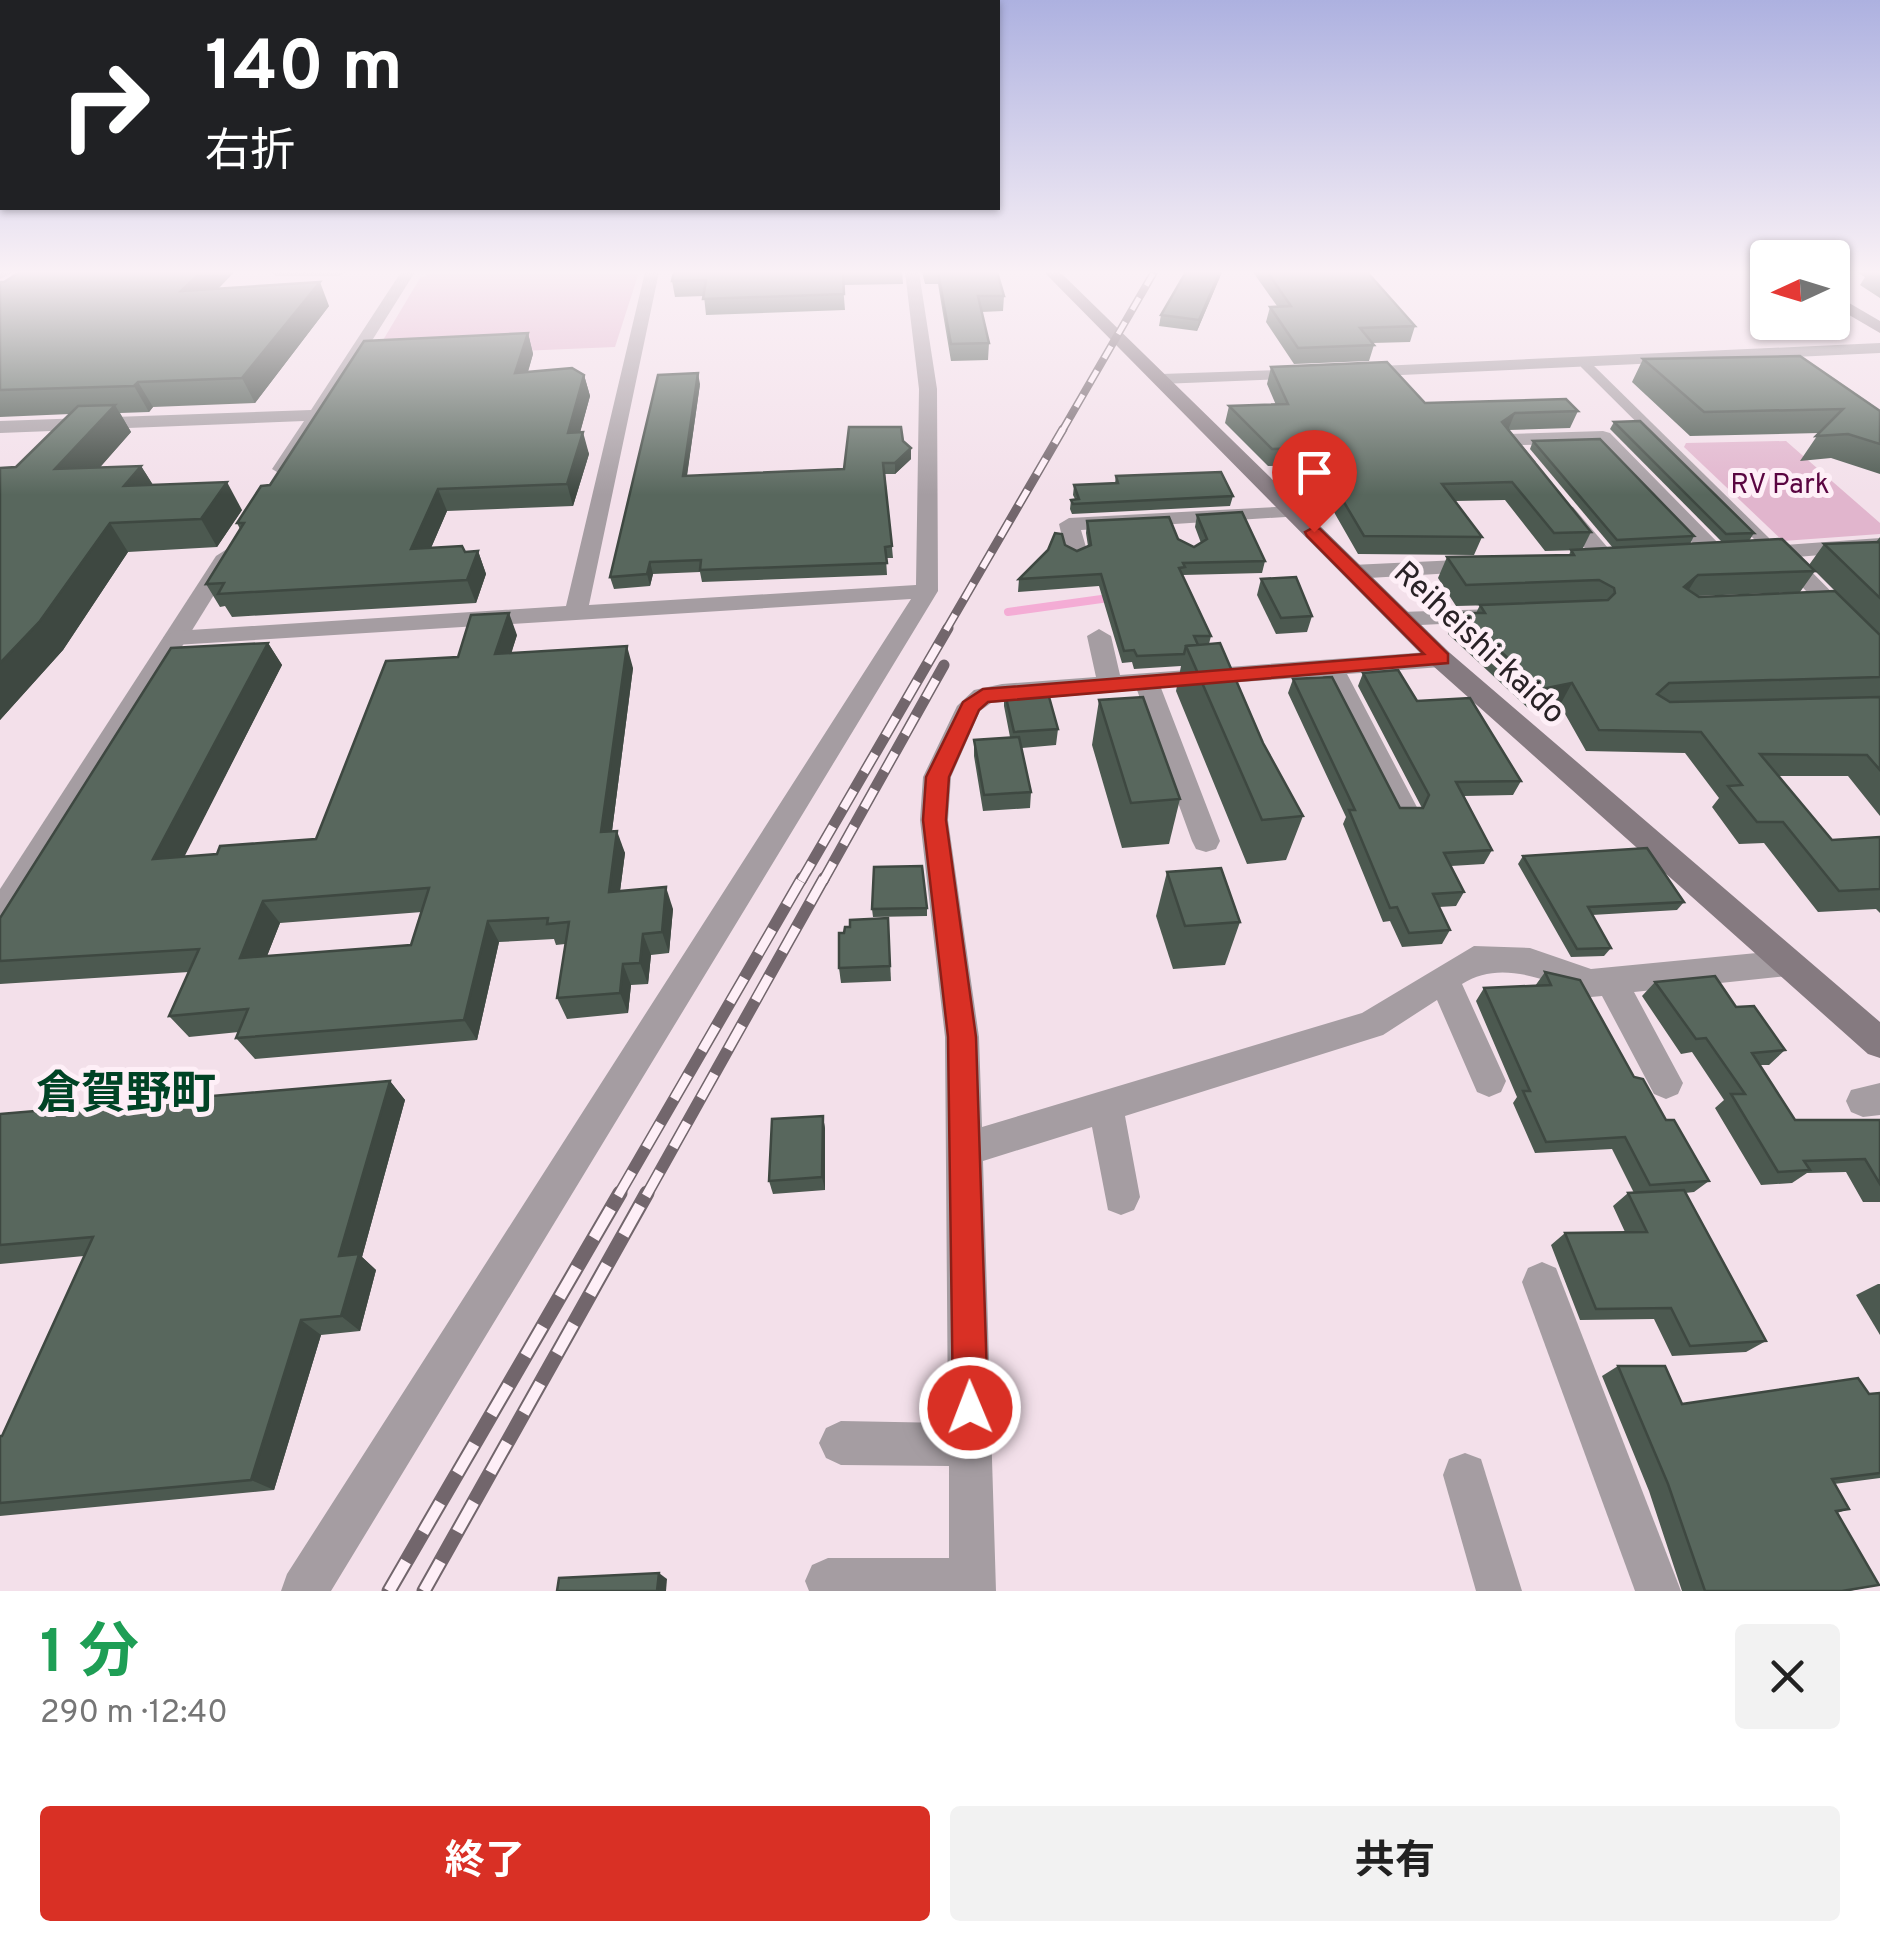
<!DOCTYPE html>
<html lang="ja">
<meta charset="utf-8">
<style>
body{margin:0;font-family:Overpass,"Noto Sans JP",sans-serif;background:#f2f2f2;color:#222;height:100vh;display:flex;flex-direction:column;font-size:38px;white-space:nowrap}
*{box-sizing:border-box;margin:0}
p{font-size:32px;color:#767676}
.icon{flex:none;width:55px;height:55px;fill:none;stroke:currentColor;stroke-width:2;stroke-linecap:round;stroke-linejoin:round}
.map{position:relative;height:1591px;overflow:hidden}
.side{display:flex;flex-direction:column;background:#fff;flex:1}
.side>*{flex:none}
.hud{position:absolute;left:0px;top:0px;width:1000px;height:210px;box-shadow:0 2px 8px #0004;background:#202124;color:#fff;overflow:hidden}
.needle{width:65px;rotate:266deg}
.buttons{position:absolute;left:1750px;top:240px;display:grid;gap:20px}
.buttons a{display:grid;place-items:center;width:100px;height:100px;border-radius:10px;background:#fff;box-shadow:0 2px 8px #0004;font-size:50px}
.pin{position:absolute;display:grid;place-items:center;width:85px;height:85px;color:#fff;margin:-102px -42px;border-radius:50% 50% 50% 0;rotate:-45deg;box-shadow:0 0 10px #0007}
.pin .icon{rotate:45deg}
.me{position:absolute;width:110px;margin:-55px;rotate:359deg;stroke-linejoin:round;filter:drop-shadow(0 0 8px #0008)}
.turn{display:flex;align-items:center;gap:35px;height:210px;padding:0 40px;font-size:45px}
.turn .icon{width:130px;height:130px;stroke-width:2.5}
.turn b{display:block;font-size:70px;line-height:85px}
.round{display:grid;place-items:center;flex:none;width:105px;height:105px;border-radius:10px;background:#f2f2f2}
.headline{display:flex;align-items:center;justify-content:space-between;height:170px;padding:0 40px}
h1{font-size:60px;font-weight:700;line-height:75px;color:#1e9e55}
.cta{display:flex;gap:20px;margin-top:auto;padding:20px 40px}
.cta a{flex:1;height:115px;border-radius:10px;background:#d93025;color:#fff;font-size:40px;font-weight:700;line-height:115px;text-align:center}
.cta a+a{background:#f2f2f2;color:#222}
.map>svg:first-child{display:block}
.green{fill:#e1b5cd}
.lines{fill:none;stroke-linecap:round;stroke-linejoin:round}
.stream{stroke:#f4acd5;stroke-width:8}
.service{fill:#a59da2;fill-rule:evenodd}
.minor{fill:#a59da2;fill-rule:evenodd}
.tertiary{fill:#a59da2;fill-rule:evenodd}
.secondary{fill:#857a80;fill-rule:evenodd}
.rail-far4-casing{stroke:#72666c;stroke-width:8}
.rail-far3-casing{stroke:#72666c;stroke-width:9}
.rail-far2-casing{stroke:#72666c;stroke-width:11}
.rail-far1-casing{stroke:#72666c;stroke-width:12}
.rail-casing{stroke:#72666c;stroke-width:15}
.rail-far4{stroke:#feeff7;stroke-width:5;stroke-dasharray:14;stroke-linecap:butt}
.rail-far3{stroke:#feeff7;stroke-width:6;stroke-dasharray:18;stroke-linecap:butt}
.rail-far2{stroke:#feeff7;stroke-width:8;stroke-dasharray:21;stroke-linecap:butt}
.rail-far1{stroke:#feeff7;stroke-width:9;stroke-dasharray:28;stroke-linecap:butt}
.rail{stroke:#feeff7;stroke-width:11;stroke-dasharray:34;stroke-linecap:butt}
.wall{fill:#4c5950;fill-rule:evenodd}
.shaded-wall{fill:#3e4841}
.building{fill:#58675d;stroke:#3e4841;stroke-width:2.5;fill-rule:evenodd}
.route{fill:#d93025;stroke:#8d1f18;stroke-width:2.5}
.labels{text-anchor:middle;dominant-baseline:central;stroke-width:10;stroke-linejoin:round;paint-order:stroke}
.far-park-label{font-size:28px;fill:#5a0541;stroke:#feeff7}
.street-label{font-size:32px;fill:#292226;stroke:#feeff7}
.near-quarter-label{font-size:45px;font-weight:bold;fill:#004325;stroke:#feeff7}
</style>
<div class="map">
<svg width="1880" height="1591" viewBox="0 0 1880 1591">
<rect width="100%" height="100%" fill="#f3e0ea"/>
<g class="green">
<path d="M639,272L615,347L373,357L420,278L432,273Z"/>
<path d="M1786,441L1880,523V534L1783,541L1684,447L1686,443Z"/>
</g>
<g class="lines">
<path class="stream" d="M1008,612L1116,597"/>
<path class="service" d="M1581,361H1589L1769,538V544H1759L1581,367Z"/>
<g class="minor">
<path d="M0,272H14L0,279Z"/>
<path d="M269,272H346L339,276H276Z"/>
<path d="M401,272H415L289,473L282,475L272,469L304,421L0,433V421L311,410Z"/>
<path d="M1880,343V353L1358,377L1349,372L1358,367Z"/>
<path d="M1305,369L1311,370V378L1161,384L1152,379L1161,374Z"/>
<path d="M1603,431L1610,433L1725,550L1728,555L1725,560H1709L1598,443L1522,445L1536,462L1526,468L1519,466L1499,440L1508,434Z"/>
<path d="M1566,505L1573,507L1614,555L1617,560L1614,565H1598L1559,515L1556,511L1559,507Z"/>
<path d="M1294,506L1301,508L1304,512L1301,516L1081,530L1088,554L1077,560L1066,554L1059,524L1069,518Z"/>
<path d="M1880,538V550L1797,557L1880,641V663L1871,660L1775,558L1757,559L1746,553L1757,547Z"/>
<path d="M227,549L238,556L11,923L0,926V889L216,556Z"/>
<path d="M1479,559L1487,561L1490,566L1487,571L1352,579L1341,572L1352,565Z"/>
<path d="M1494,609L1502,611L1506,616L1502,621L1400,626L1388,619L1400,612Z"/>
<path d="M1099,629L1111,636L1120,675L1441,651L1453,659L1441,667L1347,674L1419,811L1415,818L1405,821L1395,818L1323,676L1161,688L1220,841L1216,849L1206,852L1196,849L1192,841L1137,690L991,703L980,711L951,777L948,820L979,1037L982,1127L1362,1013L1474,946L1530,948L1591,969L1787,950L1798,954L1803,963L1798,972L1787,976L1634,992L1683,1083L1678,1094L1666,1099L1654,1094L1602,996L1591,997C1550,982 1502,958 1462,984L1506,1081L1501,1092L1489,1097L1477,1092L1437,1000L1383,1035L1125,1116L1140,1197L1134,1210L1121,1215L1108,1210L1092,1127L983,1161L996,1591H809L805,1581L812,1565L828,1558H949V1466L841,1465L826,1458L819,1443L826,1428L841,1421L948,1423L945,1037L920,820L923,777L957,706L974,690L1002,684L1096,677L1087,636Z"/>
<path d="M1880,1083V1115L1863,1117L1851,1112L1846,1101L1851,1090Z"/>
<path d="M1542,1262L1556,1268L1681,1591H1635L1522,1282L1528,1268Z"/>
<path d="M1465,1453L1481,1459L1522,1591H1476L1443,1475L1449,1459Z"/>
</g>
<path class="tertiary" d="M645,272H659L589,605L916,585L919,389L905,272H919L937,389L938,591L331,1591H281L287,1574L911,599L175,645L163,638L175,631L566,606Z"/>
<g class="secondary">
<path d="M1044,272H1060L1450,653L1880,1022V1058L1868,1054L1432,665Z"/>
<path d="M1832,293L1880,321V333L1832,305Z"/>
</g>
<g class="rail-far4-casing">
<path id="rail-far4" d="M1062,431L1154,272"/>
</g>
<g class="rail-far3-casing">
<path id="rail-far3" d="M946,630L1063,429"/>
</g>
<g class="rail-far2-casing">
<g id="rail-far2">
<path d="M801,881L948,628"/>
<path d="M823,881L944,665"/>
</g>
</g>
<g class="rail-far1-casing">
<g id="rail-far1">
<path d="M618,1196L802,878"/>
<path d="M646,1196L824,878"/>
</g>
</g>
<g class="rail-casing">
<g id="rail">
<path d="M389,1591L620,1193"/>
<path d="M424,1591L647,1193"/>
</g>
</g>
<use href="#rail-far4" class="rail-far4"/>
<use href="#rail-far3" class="rail-far3"/>
<use href="#rail-far2" class="rail-far2"/>
<use href="#rail-far1" class="rail-far1"/>
<use href="#rail" class="rail"/>
</g>
<g class="wall">
<path d="M234,272L218,289L329,306L255,403L153,407L149,412L120,413L131,432L100,467L141,466L153,485L242,510L217,547L128,552L63,650L0,720V468L16,467L70,414L0,417V282Z"/>
<path d="M674,272H902L903,284L843,285L845,310L706,315L704,296L675,297L672,281Z"/>
<path d="M922,272H997L1004,296L1003,311L981,312L989,343L988,360L951,361L938,284H925Z"/>
<path d="M1222,272L1197,331L1159,326L1161,315Z"/>
<path d="M1253,272H1367L1415,326L1410,342L1372,343L1374,345L1369,361L1294,364L1266,322L1270,307L1277,306Z"/>
<path d="M1856,272H1880V298L1860,285L1865,277Z"/>
<path d="M528,333L533,354L528,372L584,375L590,396L580,432L589,454L573,506L447,511L431,548L465,552L478,551L486,574L476,603L232,617L225,606L220,607L206,584L240,529L237,523L270,485Z"/>
<path d="M1643,359L1880,411V474L1831,458L1800,461L1819,433L1690,436L1632,382Z"/>
<path d="M1271,367L1425,403L1578,411L1570,428L1509,430L1591,532L1582,550L1545,551L1505,500L1455,501L1482,537L1474,555L1358,554L1307,465L1268,466L1225,423L1229,406L1276,405L1267,384Z"/>
<path d="M700,384L687,476L844,469L903,441L911,448V459L895,474H885L893,558H886L887,575L702,582L700,572L653,574L650,586L614,589L610,577Z"/>
<path d="M1614,422L1754,533L1749,541L1722,542L1610,429Z"/>
<path d="M1533,441L1694,536L1690,544L1613,548L1530,449Z"/>
<path d="M1116,476L1233,496L1230,506L1072,514L1070,509L1071,500L1075,499L1073,495L1074,485L1115,483Z"/>
<path d="M1197,515L1265,561L1262,573L1183,575V577L1211,636L1209,644L1303,816L1286,860L1247,864L1176,691L1181,666L1134,669L1132,662L1122,663L1099,586L1018,592L1019,579L1065,545L1077,551L1088,546L1086,533L1087,521L1178,539L1194,547L1201,543L1195,527Z"/>
<path d="M1880,537V816L1848,776H1779L1832,840L1880,837V913L1876,909L1818,912L1764,843L1739,844L1712,807L1719,798L1685,753L1586,751L1560,705L1530,710L1448,634L1458,613H1476L1480,605H1495L1456,606L1438,578L1447,557L1569,555L1571,550L1815,571L1800,592L1697,596L1699,597L1835,591L1809,565L1824,544L1876,542Z"/>
<path d="M1261,579L1312,616L1307,632L1276,634L1257,595Z"/>
<path d="M517,635L511,653L633,668L612,831L625,853L620,891L673,909L669,953L651,955L648,984L631,985L628,1013L567,1019L557,998L565,944L556,945L554,939L499,942L477,1040L255,1059L236,1038L239,1032L189,1037L169,1016L189,972L0,984V918L268,643L282,665L184,856L217,854L316,839L458,657ZM422,912L411,945L267,956L280,923Z"/>
<path d="M1363,673L1417,701L1521,781L1513,795L1464,796L1492,850L1484,864L1451,866L1464,892L1456,906L1439,907L1450,930L1442,944L1402,947L1390,921L1383,922L1343,824L1346,817L1288,693L1293,679L1400,808H1422L1358,686Z"/>
<path d="M1004,689L1058,729L1056,745L1022,748L1031,792L1030,808L983,811L974,756V740L1010,737L1004,706Z"/>
<path d="M1099,700L1180,799L1169,844L1122,848L1092,745Z"/>
<path d="M1523,856L1684,902L1677,910L1592,915L1611,948L1604,956L1571,957L1518,864Z"/>
<path d="M1167,872L1240,922L1225,965L1173,969L1156,916Z"/>
<path d="M927,908V916L873,917L872,909Z"/>
<path d="M888,918L891,981L841,983L839,968L844,933L850,927Z"/>
<path d="M1545,972L1634,1077L1709,1181L1694,1192L1685,1193L1766,1341L1746,1352L1672,1356L1654,1319L1580,1320L1551,1245L1565,1233L1625,1232L1613,1206L1628,1193H1634L1612,1149L1535,1153L1513,1103L1517,1097L1476,1001L1484,988L1535,986Z"/>
<path d="M1655,982L1736,1007L1785,1050L1769,1065H1760L1795,1120H1880V1202H1863L1846,1172L1807,1173L1792,1183L1761,1185L1715,1108L1724,1100L1692,1052L1681,1054L1642,996Z"/>
<path d="M390,1081L405,1100L362,1257L376,1270L360,1331L321,1335L274,1490L0,1516V1436H2L84,1256L0,1264V1114Z"/>
<path d="M823,1116L825,1129V1190L773,1194L769,1181Z"/>
<path d="M1878,1284H1880V1335L1856,1295Z"/>
<path d="M1618,1366L1682,1404L1880,1393V1478L1834,1484L1849,1509L1837,1513L1879,1585L1849,1591H1682L1649,1491L1602,1376Z"/>
</g>
<g class="shaded-wall">
<path d="M201,272H234L193,315L181,291Z"/>
<path d="M1220,272H1222L1197,331L1199,320Z"/>
<path d="M320,282L329,306L255,403L242,378Z"/>
<path d="M528,333L533,354L521,394L515,373Z"/>
<path d="M698,373L700,384L685,488L683,476Z"/>
<path d="M584,375L590,396L574,455L568,433Z"/>
<path d="M138,382L153,407L149,412L134,386Z"/>
<path d="M115,405L131,432L74,497L55,469Z"/>
<path d="M1515,413L1508,430L1502,422Z"/>
<path d="M583,432L589,454L573,506L567,484Z"/>
<path d="M911,448V459L895,474V463Z"/>
<path d="M141,466L158,493L124,486Z"/>
<path d="M227,482L242,510L217,547L201,519Z"/>
<path d="M438,489L447,511L421,571L411,549Z"/>
<path d="M110,523L128,552L63,650L0,720V663Z"/>
<path d="M478,551L486,574L476,603L467,580Z"/>
<path d="M650,562L653,574L650,586L647,574Z"/>
<path d="M1698,575L1685,596L1684,587Z"/>
<path d="M509,613L517,635L504,677L495,654Z"/>
<path d="M268,643L282,665L172,881L153,859Z"/>
<path d="M627,646L633,668L609,854L601,832Z"/>
<path d="M1572,683L1560,705L1530,710L1542,689Z"/>
<path d="M617,831L625,853L617,914L609,892Z"/>
<path d="M666,887L673,909L669,953L662,932Z"/>
<path d="M263,901L280,923L258,979L240,958Z"/>
<path d="M488,921L499,942L477,1040L464,1020Z"/>
<path d="M643,934L651,955L648,984L640,963Z"/>
<path d="M623,964L631,985L628,1013L620,993Z"/>
<path d="M390,1081L405,1100L362,1257L376,1270L360,1331L341,1316L339,1256Z"/>
<path d="M823,1116L825,1129V1190L822,1177Z"/>
<path d="M301,1320L321,1335L274,1490L251,1480Z"/>
<path d="M659,1573L667,1579L666,1591H657Z"/>
</g>
<g class="building">
<path d="M20,272H201L181,291L320,282L242,378L138,382L134,386L0,390V282H4Z"/>
<path d="M674,272H843L844,294L703,299L706,280L672,281Z"/>
<path d="M938,272H997L1004,296H978L989,343L951,344Z"/>
<path d="M1186,272H1220L1199,320L1161,315Z"/>
<path d="M1267,272H1367L1415,326L1360,328L1374,345L1298,348L1270,307L1291,306Z"/>
<path d="M528,333L515,373L572,368L584,375L568,433L583,432L567,484L438,489L411,549L462,546L465,552L478,551L467,580L218,594L224,583L206,584L244,523H237L261,486L270,485L364,341Z"/>
<path d="M1800,356L1880,411V444L1848,434L1816,436L1843,409L1704,412L1643,359Z"/>
<path d="M1387,362L1425,403L1566,399L1578,411L1515,413L1502,422L1591,532L1554,533L1512,482L1442,484L1482,537L1364,536L1312,448L1272,449L1229,406L1288,404L1271,367Z"/>
<path d="M698,373L683,476L844,469L849,427H901L903,441L911,448L895,463H883L892,546L885,547L887,563L700,570L701,560L650,562L647,574L610,577L658,375Z"/>
<path d="M115,405L55,469L141,466L124,486L227,482L201,519L110,523L40,621L0,663V468L16,467L78,406Z"/>
<path d="M1640,421L1754,533L1726,534L1614,422Z"/>
<path d="M1600,439L1694,536L1617,540L1533,441Z"/>
<path d="M1221,472L1233,496L1073,504L1071,500L1079,499L1074,485L1118,483L1116,476Z"/>
<path d="M1242,512L1265,561L1183,563L1185,567L1179,568L1211,636H1194L1198,645L1186,646L1184,654L1137,656L1134,650L1124,651L1101,574L1019,579L1048,550L1055,533L1062,534L1065,545L1077,551L1091,545L1087,521L1169,517L1178,539L1194,547L1207,539L1197,515Z"/>
<path d="M1782,539L1815,571L1698,575L1684,587L1699,597L1835,591L1880,635V677L1669,683L1657,694L1670,702L1880,697V770L1867,755L1760,754L1832,840L1880,837V889L1839,891L1783,822H1757L1728,786L1742,785L1701,732L1599,730L1572,683L1542,689L1458,613H1485L1480,605L1608,600L1615,593L1614,588L1599,580L1466,585L1447,557L1574,555L1571,550Z"/>
<path d="M1880,542V598L1824,544Z"/>
<path d="M1296,577L1312,616L1281,618L1261,579Z"/>
<path d="M509,613L495,654L627,646L601,832L617,831L609,892L666,887L662,932L643,934L640,963L623,964L620,993L557,998L569,922L547,924L548,918L488,921L464,1020L236,1038L248,1009L169,1016L199,949L0,961V918L171,648L268,643L153,859L217,854L220,846L316,839L386,661L458,657L471,615ZM429,888L411,945L240,958L263,901Z"/>
<path d="M1220,643L1263,743L1303,816L1262,820L1186,646Z"/>
<path d="M1398,670L1417,701L1470,698L1521,781L1456,782L1492,850L1444,853L1464,892L1433,894L1450,930L1409,933L1397,907L1390,908L1349,810H1355L1293,679L1332,677L1400,808H1423L1429,795L1363,673Z"/>
<path d="M1046,686L1058,729L1014,732L1004,689Z"/>
<path d="M1143,697L1180,799L1131,803L1099,700Z"/>
<path d="M1019,737L1031,792L984,795L974,740Z"/>
<path d="M1647,848L1684,902L1588,907L1611,948L1577,949L1523,856Z"/>
<path d="M922,866L927,908L872,909L874,867Z"/>
<path d="M1221,868L1240,922L1185,926L1167,872Z"/>
<path d="M888,918L890,966L839,968V933H844L845,927H850V920Z"/>
<path d="M1545,972L1580,980L1634,1077L1643,1079L1666,1120H1674L1709,1181L1650,1185L1625,1137L1546,1142L1523,1091H1530L1484,988L1551,985Z"/>
<path d="M1715,976L1736,1007L1754,1006L1785,1050L1752,1053L1795,1120H1880V1184L1865,1159L1804,1161L1810,1170L1778,1172L1731,1094H1745L1706,1038L1696,1039L1655,982Z"/>
<path d="M390,1081L339,1256L359,1254L341,1316L301,1320L251,1480L0,1503V1436H2L93,1237L0,1245V1114Z"/>
<path d="M823,1116L822,1177L769,1181L772,1119Z"/>
<path d="M1684,1190L1766,1341L1690,1346L1671,1308L1596,1309L1565,1233L1647,1232L1628,1193Z"/>
<path d="M1618,1366H1665L1682,1404L1858,1378L1869,1394L1880,1393V1473L1832,1479L1849,1509L1836,1511L1879,1585L1842,1591H1705L1668,1484Z"/>
<path d="M659,1573L657,1591H557L559,1578Z"/>
</g>
<linearGradient id="sky" x2="0" y2="1"><stop stop-color="#adb1e0"/><stop offset="0.55" stop-color="#faf1f6"/><stop offset="1" stop-color="#faf1f6" stop-opacity="0"/></linearGradient>
<rect width="1880" height="495" fill="url(#sky)"/>
<path class="route" d="M1314,527L1320,529L1448,654V663L988,702L979,710L949,777L946,820L976,1037L988,1408L983,1421L970,1426L958,1421L953,1408L948,1037L923,820L926,777L963,702L983,689L1424,654L1307,536L1305,532Z"/>
<g class="labels">
<g class="far-park-label">
<text x="1780" y="486">RV Park</text>
</g>
<g class="street-label">
<text transform="translate(1478 644) rotate(43)">Reiheishi-kaido</text>
</g>
<g class="near-quarter-label">
<text x="126" y="1096">倉賀野町</text>
</g>
</g>
</svg>
<div class="buttons">
<a><svg class="needle" viewBox="-14 -14 28 28"><path d="M0-13l5 13h-10z" fill="#e53935"/><path d="M0 13l5-13h-10z" fill="#767676"/></svg></a>
</div>
<div class="pin" style="left:1314px;top:532px;background:#d93025"><svg class="icon" aria-label="arrive" viewBox="0 0 24 24"><path d="M6 21V4h12l-3 4 3 4H6"/></svg></div>
<svg class="me" style="left:970px;top:1408px" viewBox="-20 -20 40 40"><circle r="17" fill="#d93025" stroke="#fff" stroke-width="3"/><path d="M0-11L8 9 0 5-8 9z" fill="#fff"/></svg>
<div class="hud">
<div class="turn"><svg class="icon" aria-label="right" viewBox="0 0 24 24"><path d="M7 20v-9h11M14 6l5 5-5 5"/></svg><div><b>140 m</b>右折</div></div>
</div>
</div>
<section class="side">
<div class="headline"><div><h1>1 分</h1><p>290 m · 12:40</p></div><a class="round"><svg class="icon" aria-label="close" viewBox="0 0 24 24"><path d="M6 6l12 12M18 6L6 18"/></svg></a></div>
<div class="cta"><a>終了</a><a>共有</a></div>
</section>
